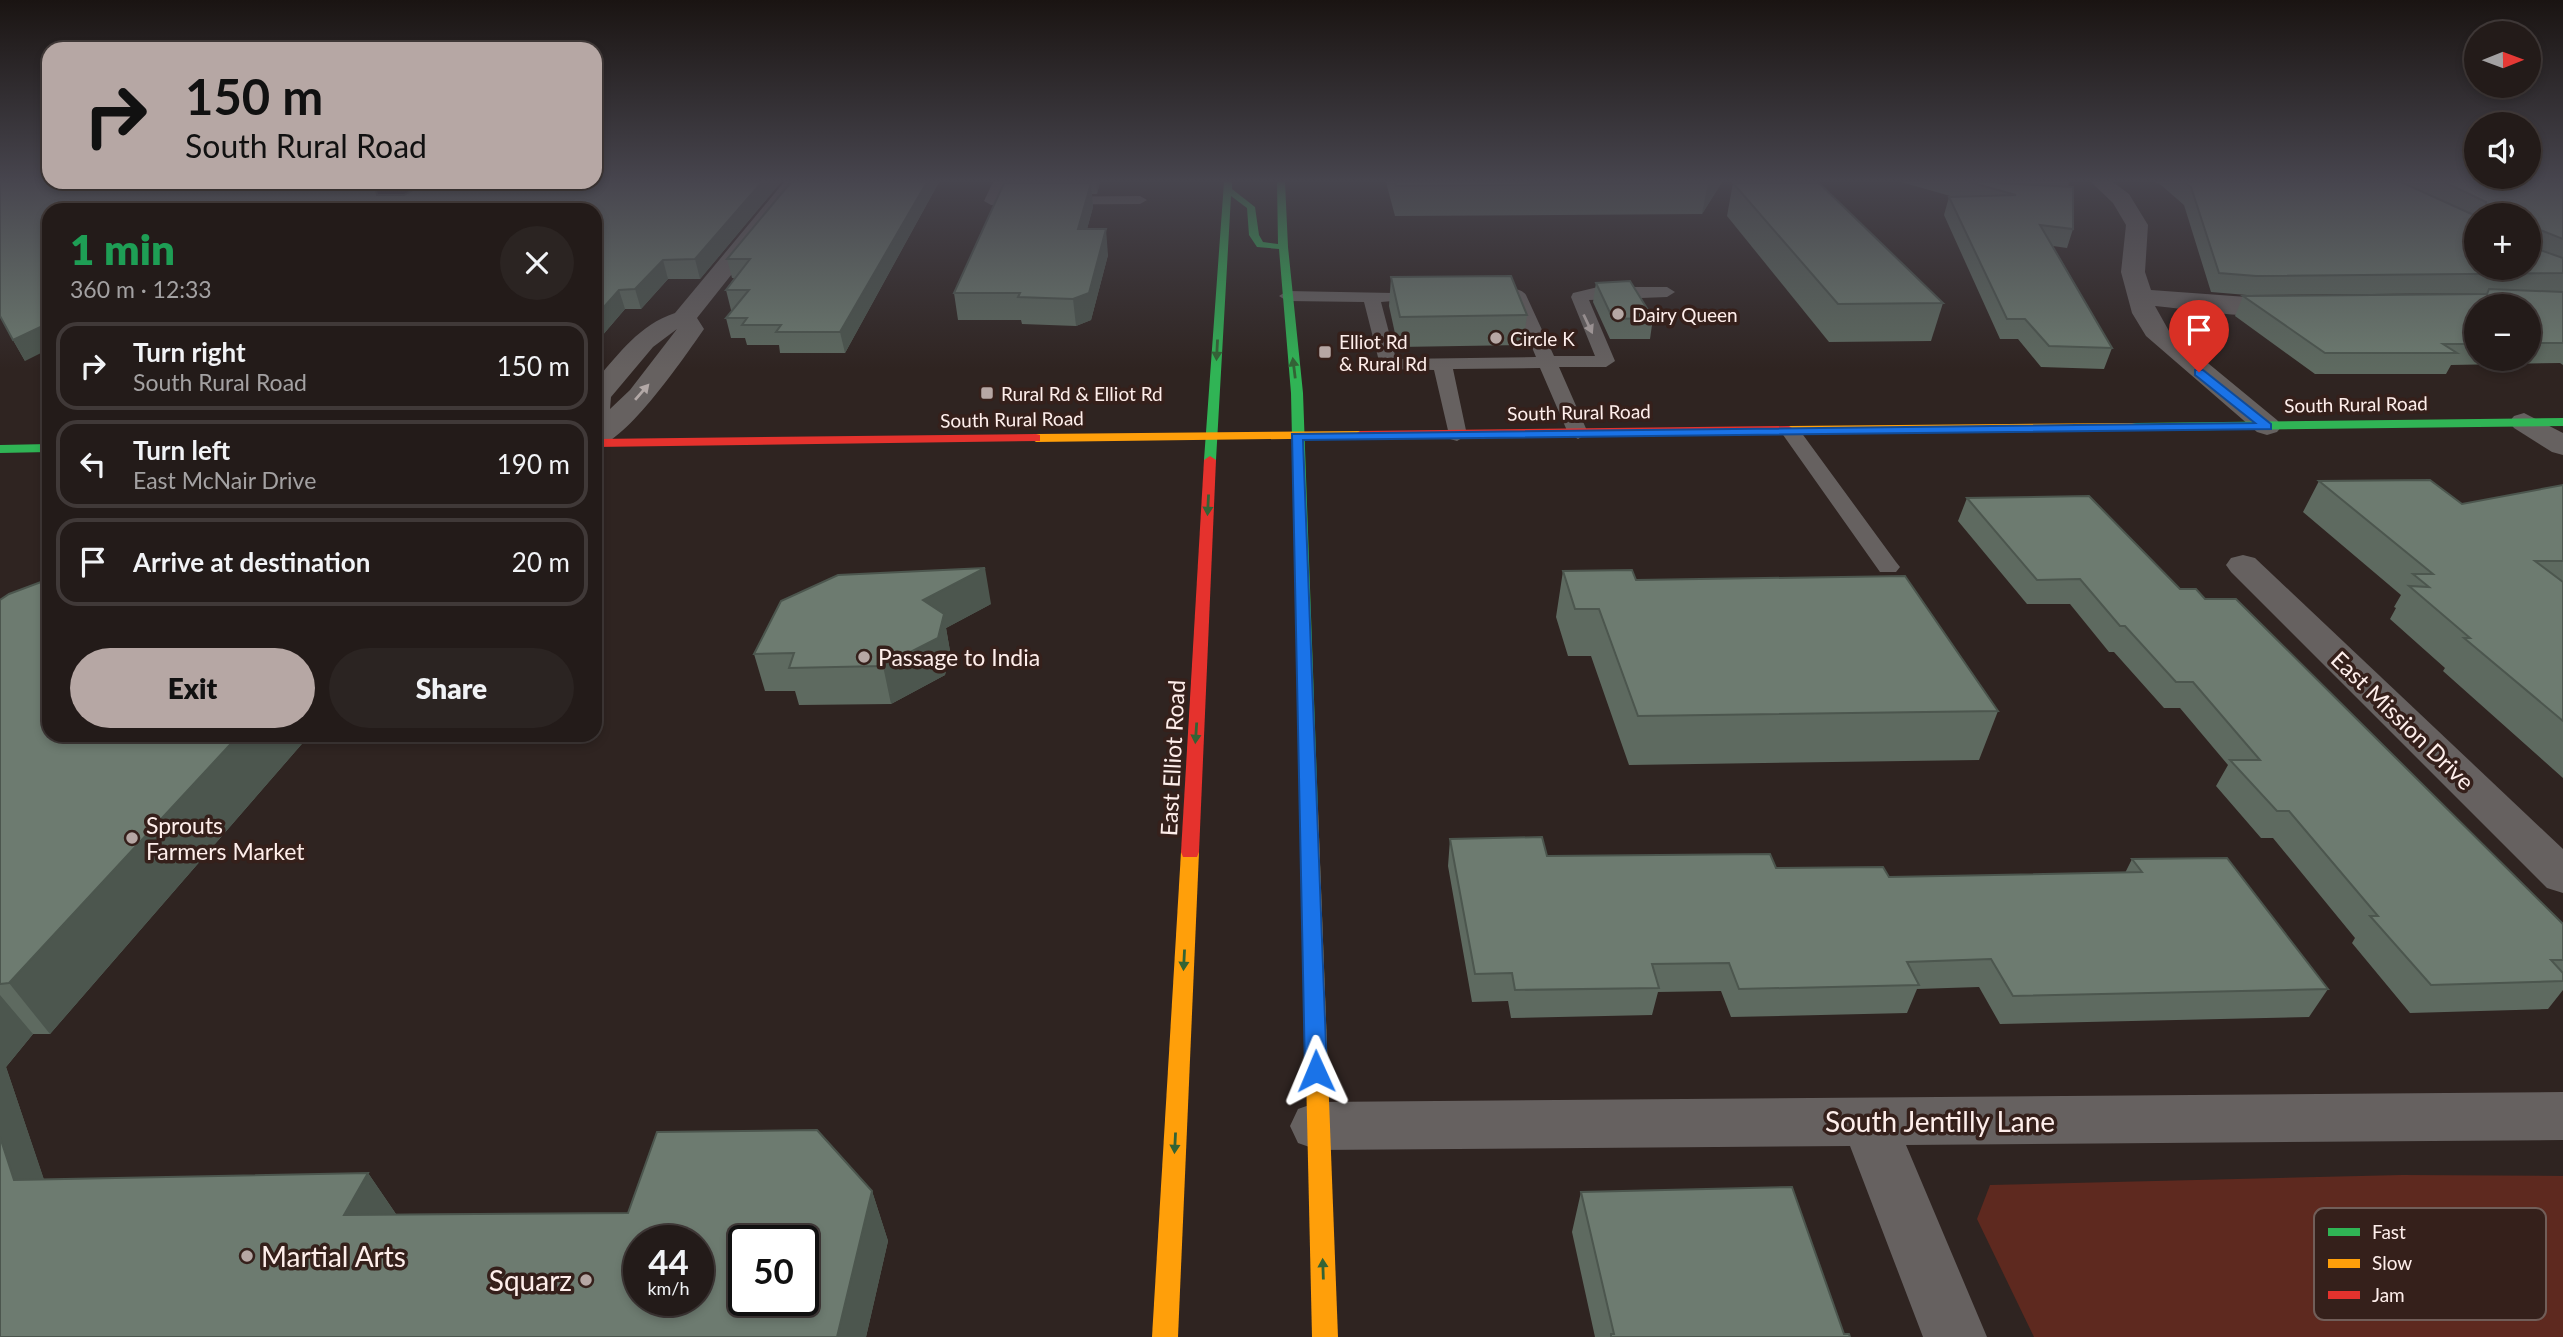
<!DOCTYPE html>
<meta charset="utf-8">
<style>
body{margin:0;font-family:Lato,sans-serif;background:#2b2422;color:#f1f3f6;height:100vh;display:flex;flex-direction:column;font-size:26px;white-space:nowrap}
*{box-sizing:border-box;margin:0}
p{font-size:23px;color:#a3a1a2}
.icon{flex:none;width:38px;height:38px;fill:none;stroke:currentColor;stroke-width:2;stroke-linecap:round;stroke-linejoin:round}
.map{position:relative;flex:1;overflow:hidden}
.sheet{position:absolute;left:42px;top:203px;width:560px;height:539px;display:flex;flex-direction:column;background:#231b19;border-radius:21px;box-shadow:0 4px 10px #0003,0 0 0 2px #403938}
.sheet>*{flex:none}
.hud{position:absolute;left:42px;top:42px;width:560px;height:147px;border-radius:21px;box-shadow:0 4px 10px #0003,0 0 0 2px #403938;background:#b6a7a4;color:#111;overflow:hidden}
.needle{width:46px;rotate:89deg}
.controls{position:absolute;left:2464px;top:21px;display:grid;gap:14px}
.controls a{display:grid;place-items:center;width:77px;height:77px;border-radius:50%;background:#231b19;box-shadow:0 4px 10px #0003,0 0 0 2px #403938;font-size:35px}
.speed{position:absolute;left:623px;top:1225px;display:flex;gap:14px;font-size:35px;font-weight:700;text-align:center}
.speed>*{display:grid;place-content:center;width:91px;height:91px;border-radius:50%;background:#231b19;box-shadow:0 4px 10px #0003,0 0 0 2px #403938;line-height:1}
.speed small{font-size:18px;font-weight:400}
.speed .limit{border:4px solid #111;border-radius:10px;background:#fff;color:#111}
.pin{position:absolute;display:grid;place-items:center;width:60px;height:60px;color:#fff;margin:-72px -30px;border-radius:50% 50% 50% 0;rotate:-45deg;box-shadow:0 0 7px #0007}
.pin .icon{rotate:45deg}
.me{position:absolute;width:77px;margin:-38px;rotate:359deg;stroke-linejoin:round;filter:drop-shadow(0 0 5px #0008)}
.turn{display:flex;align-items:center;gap:24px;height:147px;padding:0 28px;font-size:32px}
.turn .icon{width:91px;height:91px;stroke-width:2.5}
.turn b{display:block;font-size:49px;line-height:60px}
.round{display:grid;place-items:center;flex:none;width:74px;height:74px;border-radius:37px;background:#2b2422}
.overview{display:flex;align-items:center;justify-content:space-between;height:119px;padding:0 28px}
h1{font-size:42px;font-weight:800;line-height:52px;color:#1e9e55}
.action{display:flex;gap:14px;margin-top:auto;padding:14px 28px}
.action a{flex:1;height:80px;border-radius:42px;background:#b6a7a4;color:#111;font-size:28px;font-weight:800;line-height:80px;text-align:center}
.action a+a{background:#2b2422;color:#f1f3f6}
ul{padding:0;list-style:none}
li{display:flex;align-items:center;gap:21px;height:88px;margin:0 14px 10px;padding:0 14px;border:4px solid #403938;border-radius:21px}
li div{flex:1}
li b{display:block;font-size:26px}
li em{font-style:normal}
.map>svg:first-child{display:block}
.green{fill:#5e291f}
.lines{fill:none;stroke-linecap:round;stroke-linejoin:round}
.lane{fill:#666160;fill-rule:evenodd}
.street{fill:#666160;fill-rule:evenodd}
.fast{fill:#30b455;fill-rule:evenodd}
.slow{fill:#ff9f0a;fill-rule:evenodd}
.jam{fill:#e5322d;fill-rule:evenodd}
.wall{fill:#5e6a60;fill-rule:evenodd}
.shaded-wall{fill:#4c564e}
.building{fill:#6d7b70;stroke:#4c564e;stroke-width:2;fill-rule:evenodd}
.oneway{fill:#b2a8a6}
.oneway2{fill:#336335}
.route{fill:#1a73e8;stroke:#114b97;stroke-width:2}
.poi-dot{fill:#b6a7a4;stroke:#35201b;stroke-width:2.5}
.labels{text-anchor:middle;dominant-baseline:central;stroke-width:7;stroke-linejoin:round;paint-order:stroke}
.far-poi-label{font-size:19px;fill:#feeeeb;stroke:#35201b;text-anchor:start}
.far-street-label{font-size:19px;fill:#feeeeb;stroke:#35201b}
.poi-label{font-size:23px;fill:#feeeeb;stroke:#35201b;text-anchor:start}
.street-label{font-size:23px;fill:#feeeeb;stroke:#35201b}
.near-street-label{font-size:28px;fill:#feeeeb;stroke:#35201b}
.near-poi-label{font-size:28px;fill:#feeeeb;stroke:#35201b;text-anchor:start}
.key{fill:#35201b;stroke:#715e59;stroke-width:2}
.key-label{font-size:19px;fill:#feeeeb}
</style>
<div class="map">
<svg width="2563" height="1337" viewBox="0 0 2563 1337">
<rect width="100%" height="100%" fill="#2f2421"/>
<path class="green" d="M2402,1175L2563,1176V1337H2034L1977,1219L1990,1185Z"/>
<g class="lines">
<g class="lane">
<path d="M993,182H1007L1000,197L1140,196L1147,200L1140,204L991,205L984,201Z"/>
<path d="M1598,287H1667L1675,292L1667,297L1589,300L1615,361L1606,367H1559L1588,433L1578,439L1568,433L1540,368L1453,369L1467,435L1457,441L1450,439L1434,370L1381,369L1364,302L1287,301L1279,296L1287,291L1393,293L1395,297L1393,301L1381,302L1396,359L1536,357L1512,300L1500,299L1498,295C1503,287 1521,287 1526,295L1554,356H1595L1571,297L1573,293Z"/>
<path d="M1791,426L1798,428L1896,562L1900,567L1896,572H1880L1781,432Z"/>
</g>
<g class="street">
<path d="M784,182H805L697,318L704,329C683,359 628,440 595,448V381C620,353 639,325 675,313ZM677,329L630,390L610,409L611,397L653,347Z"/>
<path d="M2091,182H2113L2129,194L2148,225L2145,272L2151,290L2300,301L2304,306L2300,311C2256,322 2200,310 2155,306L2169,331L2277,420L2282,426L2277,432L2267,435L2257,432L2146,336L2132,313L2121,272L2126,225L2113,203Z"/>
<path d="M2524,413L2563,433V455L2552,452L2514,428L2509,422L2514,416Z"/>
<path d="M2243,555L2255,558L2563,849V893L2547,888L2231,572L2226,565L2231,558Z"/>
<path d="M2563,1092V1140L1906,1145L1987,1337H1923L1850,1146L1318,1150L1298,1143L1290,1126L1298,1109L1318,1102Z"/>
</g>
<g class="fast">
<path d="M1224,182H1232V189L1255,207L1259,235L1263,242L1278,244L1277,182H1285L1288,247L1303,393L1318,810L1315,814H1303L1300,810L1291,393L1279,249L1257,247L1249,235L1247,208L1231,196L1216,460L1210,464L1204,460Z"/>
<path d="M2563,418V426L2132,431L2126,427L2132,423Z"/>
<path d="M49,444V452L0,453V445Z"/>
</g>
<g class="slow">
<path d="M2132,423L2136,424V430L1789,434L1783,430L1789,426Z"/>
<path d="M1360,431L1364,432V438L1036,442L1030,438L1036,434Z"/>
<path d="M1309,804L1315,806L1318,810L1338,1337H1312L1300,810L1303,806Z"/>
<path d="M1190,845L1197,847L1199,852L1178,1337H1152L1181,852L1183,847Z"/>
</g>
<g class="jam">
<path d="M1789,426L1795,430L1793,433L1360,439L1354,435L1360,431Z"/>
<path d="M1036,434L1040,435V441L595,447V439Z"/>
<path d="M1210,456L1216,460L1199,852L1197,857H1183L1181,852L1204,460Z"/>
</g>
</g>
<g class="wall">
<path d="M0,182H427L408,191L339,187L376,190L378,195L781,182L700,279H668L641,309H625L595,344V210H49L25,361L13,340Z"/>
<path d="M939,182L845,353H780L779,345H747L745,338H731L726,318L733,310H731L726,290L734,278H732L727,259Z"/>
<path d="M1011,182H1100L1097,194H1092L1093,207L1087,229L1108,255L1091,320L1076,326L1022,324L1021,320H958L954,293Z"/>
<path d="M1386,182H1722L1702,214L1395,216Z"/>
<path d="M1901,182H2069L2068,187L2073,229L2067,248L2053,246L2112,348L2104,369L2041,367L2018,339H2000L1944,215L1949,197H1954Z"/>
<path d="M2155,182H2563V365L2560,363L2451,365L2446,374H2315L2235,316L2243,296L2487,293L2247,295L2211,292L2184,205L2161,185ZM2476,215H2529L2476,268ZM2476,306H2529V359H2476Z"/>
<path d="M1733,183L1943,303L1931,341L1829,342L1727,216Z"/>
<path d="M1391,277L1527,315L1523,345L1398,347L1389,306Z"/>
<path d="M1596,283L1653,318L1650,339H1610L1593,302Z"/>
<path d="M2319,481L2462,504L2563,485V778L2443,671L2445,668L2390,619L2396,608L2394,607L2401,595L2303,512Z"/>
<path d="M1967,498L2205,599L2563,924V990L2548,1009L2410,1013L2352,943L2355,938L2273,838H2261L2216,786L2228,765L2180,708H2164L2114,652H2109L2070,604H2027L1958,521Z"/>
<path d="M1563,571L1636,580L1998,711L1979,760L1629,765L1591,656H1568L1556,617Z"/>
<path d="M0,600L307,738L50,1034H33L6,1067L44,1180L368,1173L396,1214L628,1213L872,1191L888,1241L866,1337H0Z"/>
<path d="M991,604L946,628L950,651L945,675L891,704L799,705L795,691H765L754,654Z"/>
<path d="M1450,839L1547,856L1776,868L1889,877L2125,873L2132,859L2328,989L2309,1017L2000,1024L1979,987L1917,989L1907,1013L1731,1017L1721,991L1658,992L1652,1015L1511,1018L1508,1001L1472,1002L1448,866Z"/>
<path d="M1581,1192L1844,1334L1850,1337H1595L1572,1232Z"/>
</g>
<g class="shaded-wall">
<path d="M320,182H337L339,186L326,196Z"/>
<path d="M405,182H427L408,191Z"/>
<path d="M762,182H781L700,279L695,259Z"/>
<path d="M927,182H939L845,353L840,332Z"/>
<path d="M1096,182H1100L1097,194Z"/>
<path d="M1709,182H1722L1702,214L1708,183Z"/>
<path d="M1091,183L1093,207L1080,255L1078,229Z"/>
<path d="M1106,229L1108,255L1091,320L1076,326L1073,299Z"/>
<path d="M663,260L668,279L641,309L635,289Z"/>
<path d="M619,290L625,309L595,344V317Z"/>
<path d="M49,323V349L25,361L13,340Z"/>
<path d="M985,568L991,604L946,628L950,651L945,675L891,704L883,666L923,600Z"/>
<path d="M239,735H305L307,738L50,1034L9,983Z"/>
<path d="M0,995L33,1034L6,1067L61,1230L14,1180L0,1137Z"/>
<path d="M368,1173L402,1223L344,1215Z"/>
<path d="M872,1191L888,1241L866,1337H837Z"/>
</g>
<g class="building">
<path d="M0,182H325L332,186L376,190L377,195H404L427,182H762L695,259L663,260L635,289L619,290L595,317V210H49V323L13,340L0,316Z"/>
<path d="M791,182H927L840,332H776L781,325H742L747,318H726L749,290H726L750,259H727Z"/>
<path d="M1395,182H1709L1708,183L1396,186Z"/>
<path d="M1969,182H1996L1998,183L2073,187V229L2040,225L2112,348L2049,346L2025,319H2007L1949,197L2016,195Z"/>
<path d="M2184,182H2401L2476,216V268H2529V215H2487L2486,202L2444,182H2563V239L2538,229L2537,249L2563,258V273L2256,276L2219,273L2191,187Z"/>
<path d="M1004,183H1091L1078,229H1106L1089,293L1073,299L1018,297L1020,293H954Z"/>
<path d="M1733,183H1819L1943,303L1838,304Z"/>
<path d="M1511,276L1527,315L1400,317L1391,277Z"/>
<path d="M1630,281L1653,318L1613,319L1596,283Z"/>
<path d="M2489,289L2563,292V343H2529V306H2476V344H2443L2457,353H2325L2243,296L2487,294Z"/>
<path d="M2430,480L2462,504L2563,485V561H2535L2563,582V721L2464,638H2470L2409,586L2429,587L2413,574H2433L2319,481Z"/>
<path d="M2089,496L2180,589H2196L2205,599H2236L2563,924V960H2551L2563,973V981L2431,985L2370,916H2378L2289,811H2277L2230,760H2260L2193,682H2176L2125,626H2120L2080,579L2037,580L1967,498Z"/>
<path d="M985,568L923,600L944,614L938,638L883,666L789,668L794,653L754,654L781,601L838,575Z"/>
<path d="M1632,570L1636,580L1905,576L1998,711L1638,716L1599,609H1575L1563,571Z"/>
<path d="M49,579V735H239L9,983L0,984V600L9,594Z"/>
<path d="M1542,837L1547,856L1770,854L1776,868L1883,867L1889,877L2142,872L2132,859L2227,858L2328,989L2013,996L1991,959L1907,962L1919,985L1739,989L1729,963L1652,964L1659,988L1515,990L1512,973L1475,974L1450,839Z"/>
<path d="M817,1130L872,1191L837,1337H0V1137L14,1180L368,1173L344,1215L628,1213L657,1132ZM639,1241H698V1300H639ZM744,1241H803V1300H744Z"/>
<path d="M1792,1187L1844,1334H1849L1850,1337H1611V1334H1614L1581,1192Z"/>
</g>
<defs><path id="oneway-solid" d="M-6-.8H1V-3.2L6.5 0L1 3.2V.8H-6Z" transform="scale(1.75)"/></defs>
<g class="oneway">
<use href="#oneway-solid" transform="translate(1588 324) rotate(65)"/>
<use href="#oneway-solid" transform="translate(642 392) rotate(-49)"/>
</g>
<g class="oneway2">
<use href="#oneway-solid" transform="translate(1217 350) rotate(93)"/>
<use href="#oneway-solid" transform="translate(1294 368) rotate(-97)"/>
<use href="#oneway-solid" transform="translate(1208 505) rotate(93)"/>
<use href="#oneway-solid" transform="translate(1196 733) rotate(94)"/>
<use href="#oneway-solid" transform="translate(1184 960) rotate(93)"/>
<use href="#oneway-solid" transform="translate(1175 1143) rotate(93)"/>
<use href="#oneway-solid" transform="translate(1323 1269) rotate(-92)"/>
</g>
<linearGradient id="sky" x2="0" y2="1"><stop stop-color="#1a1412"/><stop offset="0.49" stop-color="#47454e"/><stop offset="1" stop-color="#47454e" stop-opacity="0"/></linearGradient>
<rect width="2563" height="369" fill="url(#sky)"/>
<path class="route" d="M2195,370H2203L2271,424V429L1303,440L1327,1071L1324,1077L1316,1080L1309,1077L1305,1071L1292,434L2255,423L2195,375Z"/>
<g class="poi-dot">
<circle cx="1618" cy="314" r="7"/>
<circle cx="1496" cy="338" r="7"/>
<rect x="1318" y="345" width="14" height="14" rx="3.5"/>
<rect x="980" y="386" width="14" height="14" rx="3.5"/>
<circle cx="864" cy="657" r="7"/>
<circle cx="132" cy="838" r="7"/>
<circle cx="247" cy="1256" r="7"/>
<circle cx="586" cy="1280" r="7"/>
</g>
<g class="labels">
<g class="far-poi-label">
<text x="1632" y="314">Dairy Queen</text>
<text x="1510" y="338">Circle K</text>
<text x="1339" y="341">Elliot Rd<tspan x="1339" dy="22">&amp; Rural Rd</tspan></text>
<text x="1001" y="393">Rural Rd &amp; Elliot Rd</text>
</g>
<g class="far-street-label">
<text transform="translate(2356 404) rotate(-1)">South Rural Road</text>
<text transform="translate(1579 412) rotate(-1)">South Rural Road</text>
<text transform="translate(1012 419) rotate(-1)">South Rural Road</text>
</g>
<g class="poi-label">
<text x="878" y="657">Passage to India</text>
<text x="146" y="825">Sprouts<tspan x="146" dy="26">Farmers Market</tspan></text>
</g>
<g class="street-label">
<text transform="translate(2403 720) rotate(44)">East Mission Drive</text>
<text transform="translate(1172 758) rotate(-87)">East Elliot Road</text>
</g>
<g class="near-street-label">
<text x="1940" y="1121">South Jentilly Lane</text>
</g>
<g class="near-poi-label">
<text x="261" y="1256">Martial Arts</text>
<text x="572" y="1280" text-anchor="end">Squarz</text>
</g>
</g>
<rect x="2314" y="1208" width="232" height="112" rx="10" class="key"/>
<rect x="2328" y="1228" width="32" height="8" fill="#30b455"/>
<rect x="2328" y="1259" width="32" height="9" fill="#ff9f0a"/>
<rect x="2328" y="1291" width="32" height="8" fill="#e5322d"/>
<g class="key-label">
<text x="2372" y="1239">Fast</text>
<text x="2372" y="1270">Slow</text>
<text x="2372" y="1302">Jam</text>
</g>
</svg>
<div class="controls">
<a><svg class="needle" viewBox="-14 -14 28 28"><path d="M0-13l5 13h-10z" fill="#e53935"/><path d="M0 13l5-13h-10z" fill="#a3a1a2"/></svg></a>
<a><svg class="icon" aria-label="sound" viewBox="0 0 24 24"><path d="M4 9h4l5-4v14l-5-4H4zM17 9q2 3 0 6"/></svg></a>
<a>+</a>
<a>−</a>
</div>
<div class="speed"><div>44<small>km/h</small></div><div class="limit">50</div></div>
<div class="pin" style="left:2199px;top:372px;background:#d93025"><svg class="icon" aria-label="arrive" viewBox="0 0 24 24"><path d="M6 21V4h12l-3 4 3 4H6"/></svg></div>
<svg class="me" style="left:1316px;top:1071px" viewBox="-20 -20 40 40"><path d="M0-17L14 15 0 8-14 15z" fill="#1a73e8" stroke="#fff" stroke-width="4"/></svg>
<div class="hud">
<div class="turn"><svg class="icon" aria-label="right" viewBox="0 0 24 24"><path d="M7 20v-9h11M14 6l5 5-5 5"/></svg><div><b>150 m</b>South Rural Road</div></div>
</div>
<section class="sheet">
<div class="overview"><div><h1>1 min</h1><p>360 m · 12:33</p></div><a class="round"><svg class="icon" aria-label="close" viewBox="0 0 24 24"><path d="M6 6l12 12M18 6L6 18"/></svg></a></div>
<ul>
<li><svg class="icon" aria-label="right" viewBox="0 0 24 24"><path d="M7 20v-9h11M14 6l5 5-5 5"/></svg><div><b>Turn right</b><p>South Rural Road</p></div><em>150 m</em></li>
<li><svg class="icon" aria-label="left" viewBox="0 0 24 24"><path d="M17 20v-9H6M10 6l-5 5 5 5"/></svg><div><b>Turn left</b><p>East McNair Drive</p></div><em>190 m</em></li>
<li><svg class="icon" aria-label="arrive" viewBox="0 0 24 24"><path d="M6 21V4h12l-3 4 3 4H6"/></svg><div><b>Arrive at destination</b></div><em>20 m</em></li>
</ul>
<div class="action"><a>Exit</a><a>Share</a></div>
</section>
</div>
